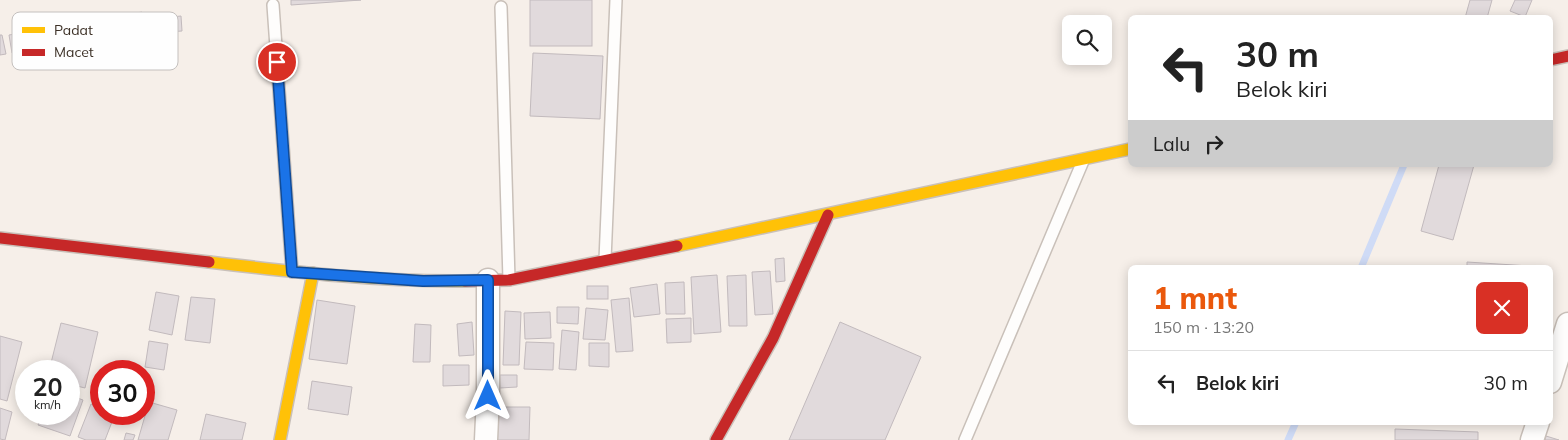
<!DOCTYPE html>
<html lang="id">
<meta charset="utf-8">
<style>
body{margin:0;font-family:Mulish,sans-serif;background:#f6f6f6;color:#222;height:100vh;display:flex;flex-direction:column;font-size:19px;white-space:nowrap}
*{box-sizing:border-box;margin:0}
p{font-size:16px;color:#767676}
.icon{flex:none;width:28px;height:28px;fill:none;stroke:currentColor;stroke-width:2;stroke-linecap:round;stroke-linejoin:round}
.map{position:relative;flex:1;overflow:hidden}
.side{position:absolute;left:1128px;top:265px;width:425px;height:160px;display:flex;flex-direction:column;background:#fff;border-radius:8px;box-shadow:0 2px 12px #0003}
.side>*{flex:none}
.hud{position:absolute;left:1128px;top:15px;width:425px;height:152px;border-radius:8px;box-shadow:0 2px 12px #0003;background:#fff;color:#222;overflow:hidden}
.tools{position:absolute;left:1062px;top:15px;display:grid;gap:10px}
.tools a{display:grid;place-items:center;width:50px;height:50px;border-radius:8px;background:#fff;box-shadow:0 2px 12px #0003;font-size:25px}
.speed{position:absolute;left:15px;top:360px;display:flex;gap:10px;font-size:25px;font-weight:700;text-align:center}
.speed>*{display:grid;place-content:center;width:65px;height:65px;border-radius:50%;background:#fff;box-shadow:0 2px 12px #0003;line-height:1}
.speed small{font-size:12px;font-weight:400}
.speed .limit{border:8px solid #d22;background:#fff;color:#111}
.pin{position:absolute;display:grid;place-items:center;width:42px;height:42px;color:#fff;margin:-21px;border:2px solid #fff;border-radius:50%;box-shadow:0 1px 5px #0007}
.me{position:absolute;width:55px;margin:-28px;rotate:0deg;stroke-linejoin:round;filter:drop-shadow(0 0 4px #0008)}
.turn{display:flex;align-items:center;gap:18px;height:105px;padding:0 25px;font-size:22px}
.turn .icon{width:65px;height:65px;stroke-width:2.5}
.turn b{display:block;font-size:35px;line-height:42px}
.then{display:flex;align-items:center;height:48px;padding:0 25px;background:#0003;gap:10px;font-size:19px}
.round{display:grid;place-items:center;flex:none;width:52px;height:52px;border-radius:8px;background:#f6f6f6}
.overview{display:flex;align-items:center;justify-content:space-between;height:85px;padding:0 25px}
h1{font-size:30px;font-weight:800;line-height:38px;color:#ea580c}
ul{padding:0;list-style:none}
li{display:flex;align-items:center;gap:15px;height:65px;padding:0 25px;border-top:1px solid #e0e0e0}
li div{flex:1}
li b{display:block;font-size:19px}
li em{font-style:normal}
.map>svg:first-child{display:block}
.lines{fill:none;stroke-linecap:round;stroke-linejoin:round}
.stream{stroke:#cfdbf6;stroke-width:7}
.building{fill:#e1dadc;stroke:#c2babd}
.lane-casing{stroke:#c9c0b9;stroke-width:14}
.street-casing{stroke:#c9c0b9;stroke-width:25}
.slow-casing{stroke:#c9c0b9;stroke-width:14}
.jam-casing{stroke:#c9c0b9;stroke-width:14}
.lane{stroke:#fefdfc;stroke-width:11}
.street{stroke:#fefdfc;stroke-width:22}
.slow{stroke:#ffc107;stroke-width:11}
.jam{stroke:#c62828;stroke-width:11}
.route-casing{stroke:#114b97;stroke-width:12}
.route{stroke:#1a73e8;stroke-width:9}
.key{fill:#fefefe;stroke:#c4c0be;stroke-width:1}
.key-label{font-size:14px;fill:#3d3127}
</style>
<div class="map">
<svg width="1568" height="440" viewBox="0 0 1568 440">
<rect width="100%" height="100%" fill="#f6efe9"/>
<g class="lines">
<g class="stream">
<path d="M1361,268L1404,165"/>
<path d="M1288,440L1296,422"/>
</g>
</g>
<g class="building">
<path d="M291,0H361L291,5Z"/>
<rect x="530" y="0" width="62" height="46"/>
<path d="M1470,0H1492L1487,18H1465Z"/>
<path d="M1515,0H1532L1525,17L1510,11Z"/>
<path d="M142,12L145,30L12,53L9,35Z"/>
<path d="M181,16L182,31L153,33L152,19Z"/>
<path d="M0,35H2L6,54L0,55Z"/>
<path d="M533,53L603,56L600,119L530,116Z"/>
<path d="M1439,165H1474L1453,240L1421,231Z"/>
<path d="M784,258L785,281L776,282L775,259Z"/>
<path d="M1467,262L1529,266V268H1467Z"/>
<path d="M770,271L773,314L755,315L752,272Z"/>
<path d="M717,275L721,332L694,334L691,277Z"/>
<path d="M746,275L747,326H729L727,276Z"/>
<path d="M684,282L685,314H666L665,283Z"/>
<path d="M657,284L660,314L634,317L630,288Z"/>
<rect x="587" y="286" width="21" height="13"/>
<path d="M156,292L179,296L172,335L149,330Z"/>
<path d="M191,297L215,299L210,343L185,340Z"/>
<path d="M629,298L633,351L616,352L611,300Z"/>
<path d="M317,300L355,306L347,364L309,359Z"/>
<path d="M557,307H579L578,324L557,323Z"/>
<path d="M586,308L608,310L605,340L583,339Z"/>
<path d="M505,311L521,312L519,365H503Z"/>
<path d="M550,312L551,338L525,339L524,313Z"/>
<path d="M691,318V342L667,343L666,319Z"/>
<path d="M472,322L474,355L459,356L457,324Z"/>
<path d="M840,322L921,357L885,440H789Z"/>
<path d="M61,323L98,332L85,388L69,384V371H49Z"/>
<path d="M415,324L431,325L430,362H413Z"/>
<path d="M562,330L579,332L576,370L559,369Z"/>
<path d="M0,336L22,342L7,401L0,399Z"/>
<path d="M149,341L168,344L164,370L145,367Z"/>
<path d="M526,342L554,343L553,370L524,369Z"/>
<path d="M589,343H609V367L589,366Z"/>
<path d="M443,365H469V385L443,386Z"/>
<path d="M500,375H517V387L500,388Z"/>
<path d="M312,381L352,387L348,415L308,409Z"/>
<path d="M69,395L83,400L70,436L38,425L42,414H69Z"/>
<path d="M149,402L177,410L168,440H138Z"/>
<path d="M91,404L101,408V414H115L105,440H86L78,437Z"/>
<path d="M496,407H530L529,440H495Z"/>
<path d="M0,408L12,412L5,440L0,439Z"/>
<path d="M206,414L246,423L242,440H200Z"/>
<path d="M1395,429L1478,432V440H1395Z"/>
<path d="M126,433L135,435L133,440H124Z"/>
<path d="M1546,436L1559,440H1545Z"/>
</g>
<g class="lines">
<g class="lane-casing">
<g id="lane">
<path d="M273,5L292,272"/>
<path d="M501,7L509,280"/>
<path d="M605,260L616,0"/>
<path d="M965,440L1083,161"/>
</g>
</g>
<g class="street-casing">
<g id="street">
<path d="M1550,382L1568,324"/>
<path d="M486,440L488,396V280"/>
<path d="M1532,440L1538,422"/>
</g>
</g>
<g class="slow-casing">
<g id="slow">
<path d="M677,246L1130,149"/>
<path d="M209,262C294,272 380,282 465,281"/>
<path d="M280,440L313,273"/>
</g>
</g>
<g class="jam-casing">
<g id="jam">
<path d="M1550,60L1568,56"/>
<path d="M0,238L209,262"/>
<path d="M465,281L509,280L677,246"/>
<path d="M716,440L773,338L828,215"/>
</g>
</g>
<use href="#lane" class="lane"/>
<use href="#street" class="street"/>
<use href="#slow" class="slow"/>
<use href="#jam" class="jam"/>
</g>
<g class="lines">
<g class="route-casing">
<path id="route" d="M277,62L292,272L423,281L488,280V396"/>
</g>
<use href="#route" class="route"/>
</g>
<rect x="12" y="12" width="166" height="58" rx="8" class="key"/>
<rect x="22" y="27" width="23" height="6" fill="#ffc107"/>
<rect x="22" y="49" width="23" height="7" fill="#c62828"/>
<g class="key-label">
<text x="54" y="35">Padat</text>
<text x="54" y="57">Macet</text>
</g>
</svg>
<div class="tools">
<a><svg class="icon" aria-label="search" viewBox="0 0 24 24"><circle cx="10" cy="10" r="6"/><path d="M15 15l6 6"/></svg></a>
</div>
<div class="speed"><div>20<small>km/h</small></div><div class="limit">30</div></div>
<div class="pin" style="left:277px;top:62px;background:#d93025"><svg class="icon" aria-label="arrive" viewBox="0 0 24 24"><path d="M6 21V4h12l-3 4 3 4H6"/></svg></div>
<svg class="me" style="left:488px;top:396px" viewBox="-20 -20 40 40"><path d="M0-17L14 15 0 8-14 15z" fill="#1a73e8" stroke="#fff" stroke-width="4"/></svg>
<div class="hud">
<div class="turn"><svg class="icon" aria-label="left" viewBox="0 0 24 24"><path d="M17 20v-9H6M10 6l-5 5 5 5"/></svg><div><b>30 m</b>Belok kiri</div></div>
<div class="then">Lalu<svg class="icon" aria-label="right" viewBox="0 0 24 24"><path d="M7 20v-9h11M14 6l5 5-5 5"/></svg></div>
</div>
<section class="side">
<div class="overview"><div><h1>1 mnt</h1><p>150 m · 13:20</p></div><a class="round" style="background:#d93025;color:#fff"><svg class="icon" aria-label="close" viewBox="0 0 24 24"><path d="M6 6l12 12M18 6L6 18"/></svg></a></div>
<ul>
<li><svg class="icon" aria-label="left" viewBox="0 0 24 24"><path d="M17 20v-9H6M10 6l-5 5 5 5"/></svg><div><b>Belok kiri</b></div><em>30 m</em></li>
</ul>
</section>
</div>
